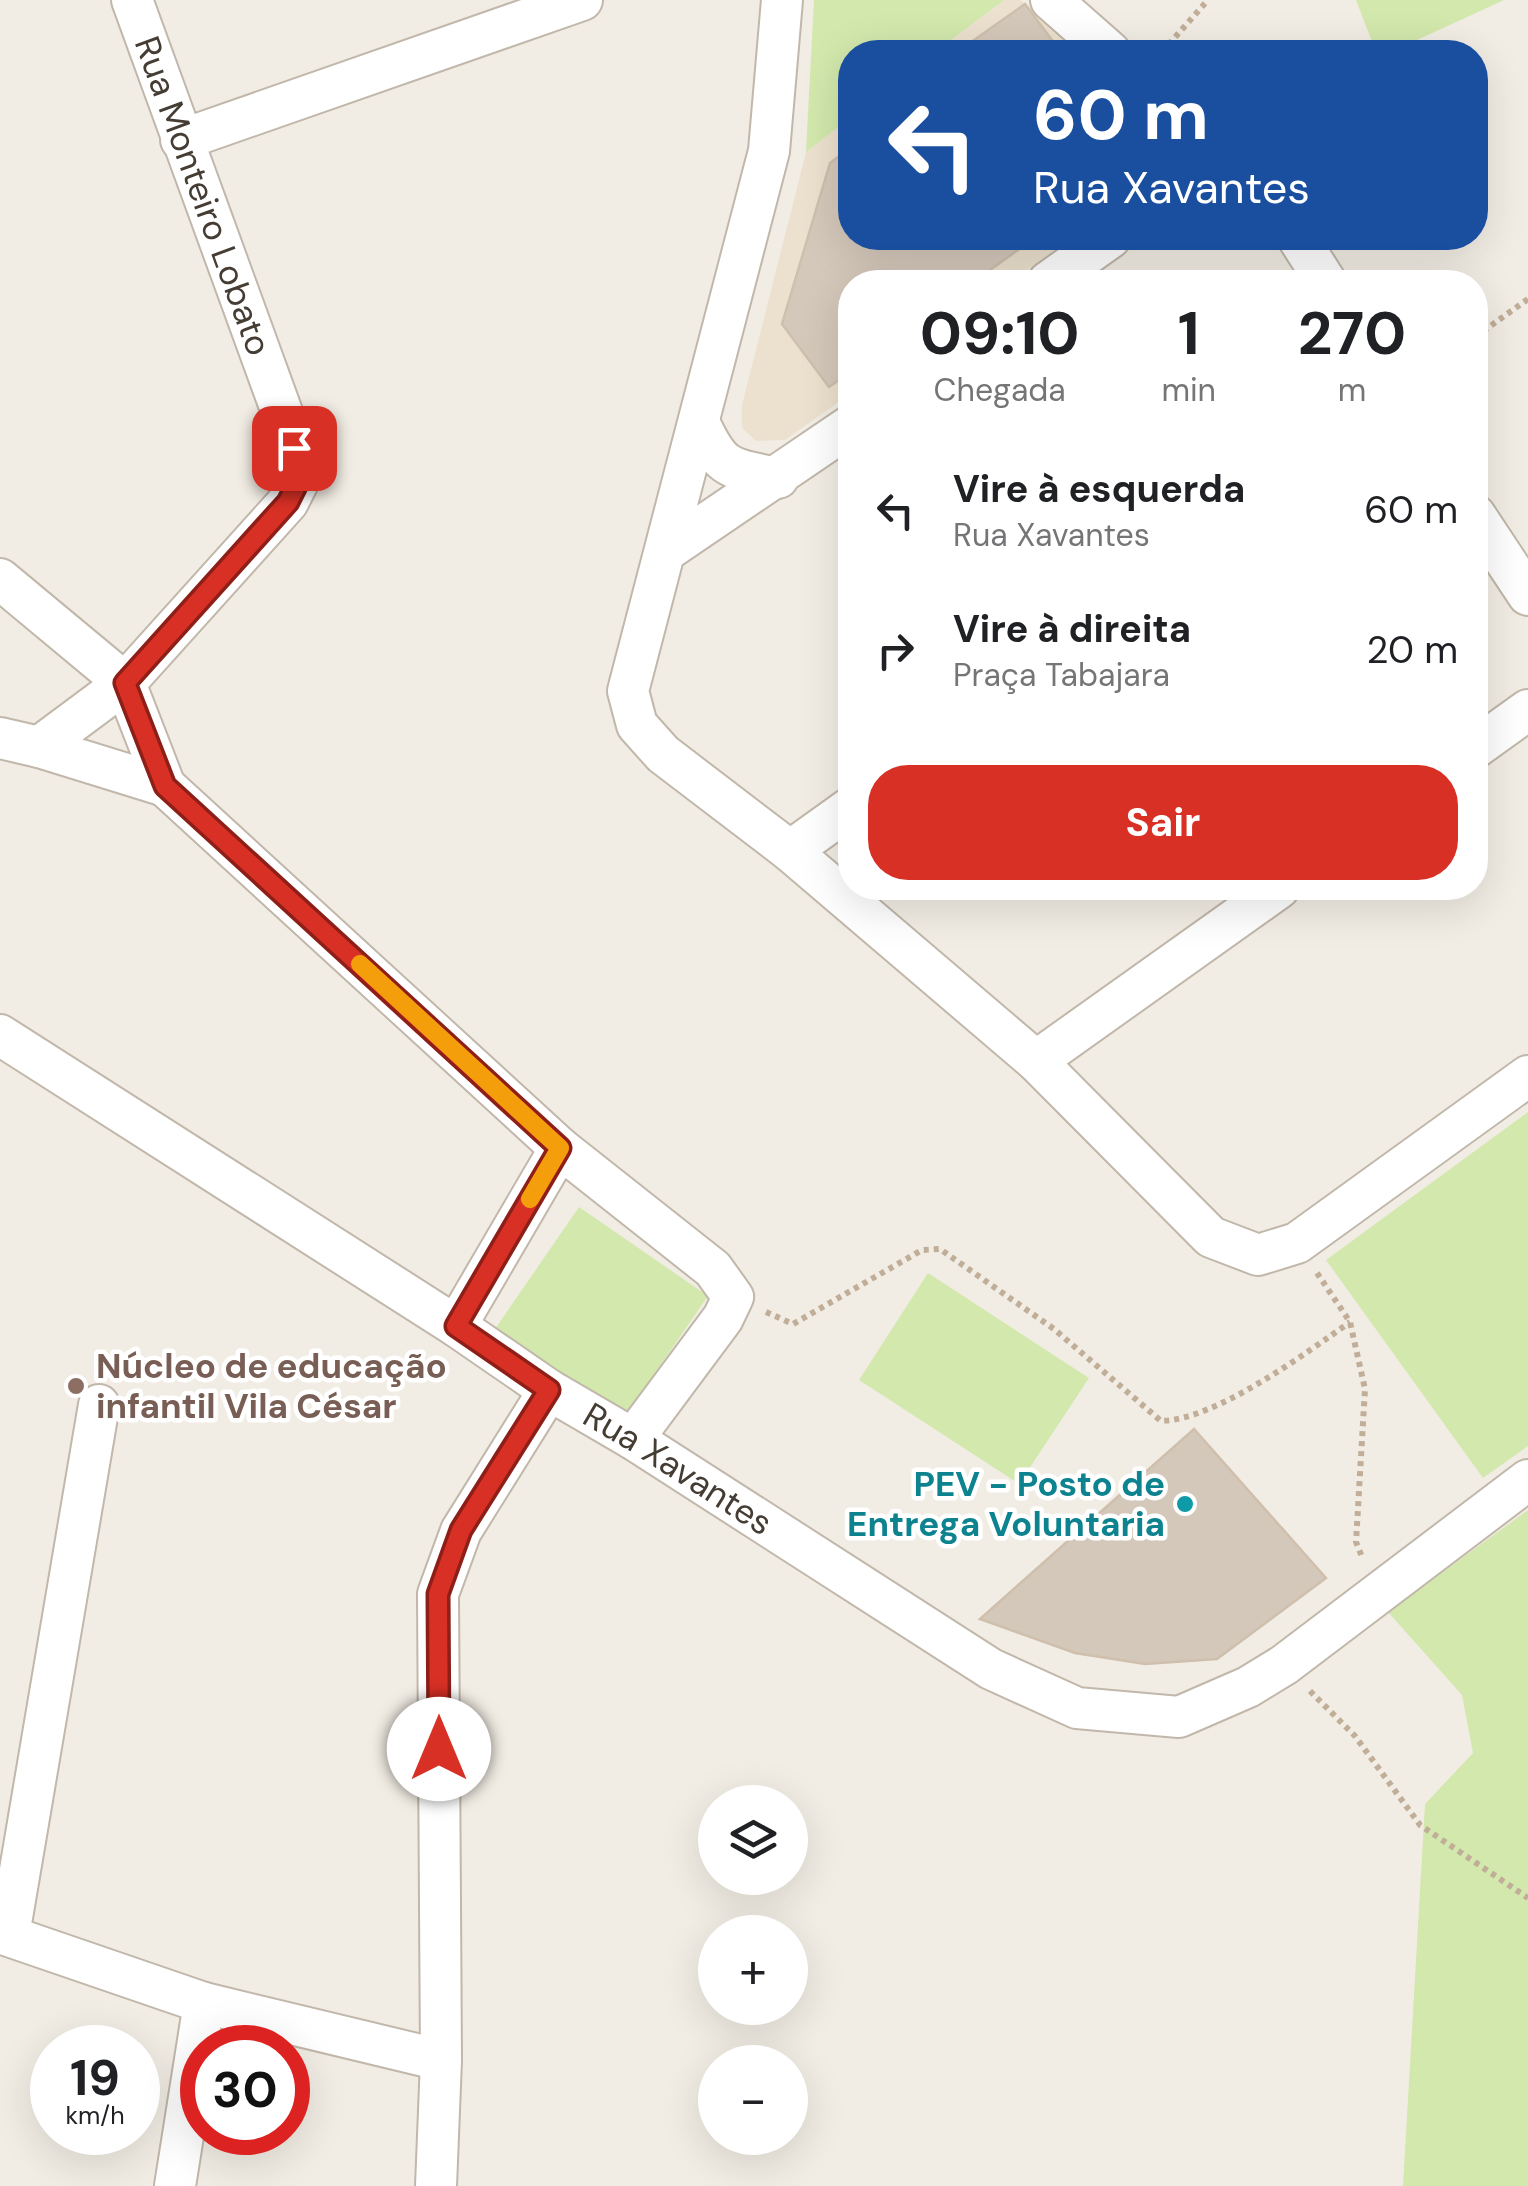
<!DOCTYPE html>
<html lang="pt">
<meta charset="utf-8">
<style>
body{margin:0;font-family:"DM Sans",sans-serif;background:#f2f2f2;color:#202124;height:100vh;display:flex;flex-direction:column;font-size:38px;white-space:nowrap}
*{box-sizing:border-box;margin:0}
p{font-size:32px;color:#757577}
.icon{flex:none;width:55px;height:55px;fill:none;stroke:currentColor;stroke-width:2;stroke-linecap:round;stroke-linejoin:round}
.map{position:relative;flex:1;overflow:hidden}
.details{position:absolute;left:838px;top:270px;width:650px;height:630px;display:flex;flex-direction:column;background:#fff;border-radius:40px;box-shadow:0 10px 40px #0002}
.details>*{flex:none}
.top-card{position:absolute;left:838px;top:40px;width:650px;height:210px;border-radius:40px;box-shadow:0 10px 40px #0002;background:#1a4fa0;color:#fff;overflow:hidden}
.controls{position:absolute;left:698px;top:1785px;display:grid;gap:20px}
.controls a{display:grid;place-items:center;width:110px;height:110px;border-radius:50%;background:#fff;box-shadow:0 10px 40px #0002;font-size:50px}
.speed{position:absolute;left:30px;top:2025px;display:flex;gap:20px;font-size:50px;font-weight:700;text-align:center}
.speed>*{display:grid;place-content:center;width:130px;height:130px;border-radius:50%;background:#fff;box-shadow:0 10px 40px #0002;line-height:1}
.speed small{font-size:25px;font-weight:400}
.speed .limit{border:15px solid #d22;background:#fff;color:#111}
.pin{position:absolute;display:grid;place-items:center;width:85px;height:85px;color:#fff;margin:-42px;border-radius:20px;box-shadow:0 5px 15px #0006}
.me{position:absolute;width:110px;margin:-55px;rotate:0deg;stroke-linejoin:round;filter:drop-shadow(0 0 8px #0008)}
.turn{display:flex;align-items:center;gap:35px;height:210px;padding:0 30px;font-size:45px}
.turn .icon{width:130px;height:130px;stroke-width:2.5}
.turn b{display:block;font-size:70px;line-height:85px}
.eta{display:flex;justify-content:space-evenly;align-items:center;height:170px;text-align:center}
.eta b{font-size:60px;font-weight:700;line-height:70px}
.cta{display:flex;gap:20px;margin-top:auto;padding:20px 30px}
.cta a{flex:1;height:115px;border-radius:40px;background:#d93025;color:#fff;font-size:40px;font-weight:700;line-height:115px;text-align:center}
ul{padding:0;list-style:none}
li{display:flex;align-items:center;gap:30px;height:140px;padding:0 30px}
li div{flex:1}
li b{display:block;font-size:38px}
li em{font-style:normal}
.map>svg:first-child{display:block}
.education{fill:#ece1ce}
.green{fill:#d2e8ac}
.building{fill:#d4c8ba;stroke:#cfbfad;stroke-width:2.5}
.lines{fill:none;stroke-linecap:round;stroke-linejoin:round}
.minor-casing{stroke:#c1b7aa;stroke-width:44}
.path{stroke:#c0ae98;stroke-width:6;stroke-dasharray:5 5;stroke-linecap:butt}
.minor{stroke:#fff;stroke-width:40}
.route-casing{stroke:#8d1f18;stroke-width:25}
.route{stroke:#d93025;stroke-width:18}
.slow{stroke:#f59e0b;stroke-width:18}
.education-dot{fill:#8d6e63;stroke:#fff;stroke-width:4}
.culture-dot{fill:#0f9aa8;stroke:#fff;stroke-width:4}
.labels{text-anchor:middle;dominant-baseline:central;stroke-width:9;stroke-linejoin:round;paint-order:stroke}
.street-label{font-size:35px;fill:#453d34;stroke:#fff}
.education-label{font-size:35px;font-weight:bold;fill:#785e54;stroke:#fff;text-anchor:start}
.culture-label{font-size:35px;font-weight:bold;fill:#0d838f;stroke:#fff;text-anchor:end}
</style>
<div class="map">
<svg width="1528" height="2186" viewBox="0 0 1528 2186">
<rect width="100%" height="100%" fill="#f2ede4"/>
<g class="education">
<path d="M1004,0H1020L1025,3L1077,52H935Z"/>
<path d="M850,118V238H1073L1009,282H850V394L785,440L756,441L742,428V405L806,152Z"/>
</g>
<g class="green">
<path d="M814,0H1004L935,52H850V118L806,152Z"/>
<path d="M1356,0H1504L1391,52H1376Z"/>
<path d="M1528,1112V1446L1483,1478L1326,1260Z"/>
<path d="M579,1207L708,1296L624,1418L495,1329Z"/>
<path d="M928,1273L1089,1378L1019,1484L859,1380Z"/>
<path d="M1528,1510V2186H1403L1425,1804L1473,1753L1462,1695L1388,1612Z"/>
</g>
<g class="building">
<path d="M1025,4L1061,52H957Z"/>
<path d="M850,148V238H1035L973,282H850V372L829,387L782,324L830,163Z"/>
<path d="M1194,1429L1326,1578L1217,1659L1145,1664L1075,1653L980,1619Z"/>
</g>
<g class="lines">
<g class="minor-casing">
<g id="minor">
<path d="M782,0L769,151L628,691L637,725L663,754L790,851L1036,1061L1211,1237L1258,1255L1297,1243L1528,1076"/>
<path d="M1051,0L1110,52"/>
<path d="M181,140L582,0"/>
<path d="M1298,238L1326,282"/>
<path d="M1048,282L1110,238"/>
<path d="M699,422C721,470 728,468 778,478"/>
<path d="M1475,515L1528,595"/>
<path d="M666,551L850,426"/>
<path d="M0,579L125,683L165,786L560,1148L713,1269L733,1297L723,1318L633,1439"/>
<path d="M0,738L39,747L165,786"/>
<path d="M39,747L125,683L288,502L300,478L295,448L132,0"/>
<path d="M1475,748L1528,710"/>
<path d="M790,851L850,808"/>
<path id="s1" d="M0,1035L456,1326L549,1390L633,1439L991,1669L1077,1708L1179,1717L1248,1687L1284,1665L1528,1480"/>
<path d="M1036,1061L1279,888"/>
<path d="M456,1326L560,1148"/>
<path d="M0,1933L204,2003L441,2060"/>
<path d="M9,1935L99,1405"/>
<path d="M175,2186L204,2003"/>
<path d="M436,2186L441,2060L438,1594L461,1531L549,1390"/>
</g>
</g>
<g class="path">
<path d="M1162,52L1208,0"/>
<path d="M1475,337L1528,299"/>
<path d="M1317,1273L1350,1322L1365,1389L1356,1542L1362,1557"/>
<path d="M766,1312L793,1324L922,1250L940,1249L1054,1329L1161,1421C1215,1420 1305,1354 1350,1322"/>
<path d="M1310,1691L1355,1736L1420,1825L1528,1898"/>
</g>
<use href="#minor" class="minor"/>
</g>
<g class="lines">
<g class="route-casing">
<path id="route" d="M294,448L300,478L288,502L125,683L165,786L560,1148L456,1326L549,1390L461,1530L438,1594L439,1749"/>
</g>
<use href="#route" class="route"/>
<path class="slow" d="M360,964L560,1148L530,1199"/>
</g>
<circle class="education-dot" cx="76" cy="1386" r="10"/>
<circle class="culture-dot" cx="1185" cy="1504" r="10"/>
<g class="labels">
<g class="street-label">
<text transform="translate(203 196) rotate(70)">Rua Monteiro Lobato</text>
<text stroke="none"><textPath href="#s1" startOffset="805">Rua Xavantes</textPath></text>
</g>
<g class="education-label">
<text x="96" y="1366">Núcleo de educação<tspan x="96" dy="40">infantil Vila César</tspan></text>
</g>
<g class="culture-label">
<text x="1165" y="1484">PEV - Posto de<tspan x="1165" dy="40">Entrega Voluntaria</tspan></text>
</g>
</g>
</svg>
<div class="controls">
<a><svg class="icon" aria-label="layers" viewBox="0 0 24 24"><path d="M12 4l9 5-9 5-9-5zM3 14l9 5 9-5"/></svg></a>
<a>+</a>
<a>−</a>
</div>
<div class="speed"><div>19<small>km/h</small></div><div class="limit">30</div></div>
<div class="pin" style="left:294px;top:448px;background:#d93025"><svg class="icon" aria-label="arrive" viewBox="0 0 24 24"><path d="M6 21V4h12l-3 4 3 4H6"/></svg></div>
<svg class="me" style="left:439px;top:1749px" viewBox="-20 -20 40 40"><circle r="19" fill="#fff"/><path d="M0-13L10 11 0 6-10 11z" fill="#d93025"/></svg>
<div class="top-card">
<div class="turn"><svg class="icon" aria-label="left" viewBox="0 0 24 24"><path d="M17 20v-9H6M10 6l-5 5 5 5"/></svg><div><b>60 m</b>Rua Xavantes</div></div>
</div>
<section class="details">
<div class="eta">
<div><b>09:10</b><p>Chegada</p></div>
<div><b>1</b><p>min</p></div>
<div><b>270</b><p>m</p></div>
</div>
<ul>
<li><svg class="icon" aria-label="left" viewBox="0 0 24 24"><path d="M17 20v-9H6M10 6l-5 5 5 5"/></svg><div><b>Vire à esquerda</b><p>Rua Xavantes</p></div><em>60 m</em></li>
<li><svg class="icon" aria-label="right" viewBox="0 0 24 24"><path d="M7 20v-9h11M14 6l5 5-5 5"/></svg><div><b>Vire à direita</b><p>Praça Tabajara</p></div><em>20 m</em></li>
</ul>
<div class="cta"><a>Sair</a></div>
</section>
</div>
